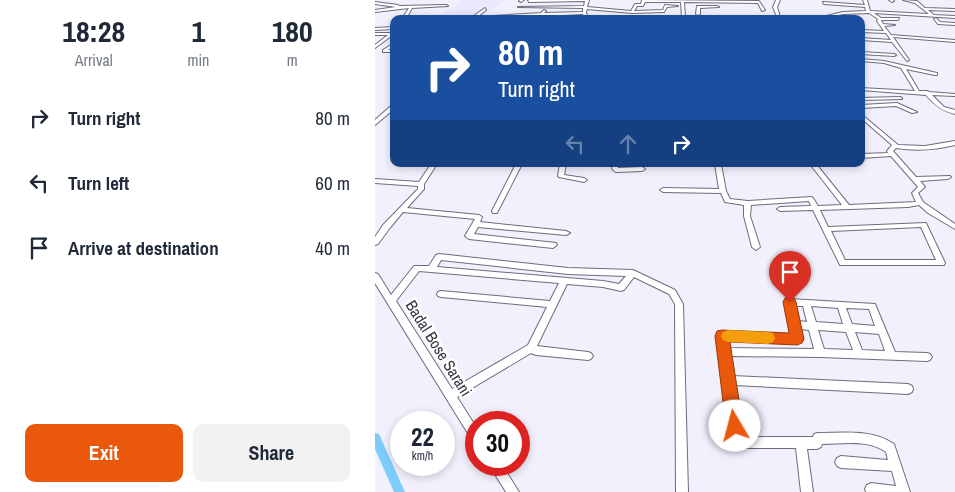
<!DOCTYPE html>
<style>
body{margin:0;font-family:"Archivo Narrow",sans-serif;background:#f2f2f3;color:#1f2937;height:100vh;display:flex;flex-direction:column;font-size:19px;white-space:nowrap}
*{box-sizing:border-box;margin:0}
p{font-size:16px;color:#747a83}
.icon{flex:none;width:28px;height:28px;fill:none;stroke:currentColor;stroke-width:2;stroke-linecap:round;stroke-linejoin:round}
.map{position:relative;flex:1;overflow:hidden}
.side{display:flex;flex-direction:column;background:#fff;width:375px}
.side>*{flex:none}
.hud{position:absolute;left:15px;top:15px;width:475px;height:152px;border-radius:10px;box-shadow:0 2px 8px #0003;background:#1a4fa0;color:#fff;overflow:hidden}
.speed{position:absolute;left:15px;top:411px;display:flex;gap:10px;font-size:25px;font-weight:700;text-align:center}
.speed>*{display:grid;place-content:center;width:65px;height:65px;border-radius:50%;background:#fff;box-shadow:0 2px 8px #0003;line-height:1}
.speed small{font-size:12px;font-weight:400}
.speed .limit{border:8px solid #d22;background:#fff;color:#111}
.pin{position:absolute;display:grid;place-items:center;width:42px;height:42px;color:#fff;margin:-51px -21px;border-radius:50% 50% 50% 0;rotate:-45deg;box-shadow:0 0 5px #0007}
.pin .icon{rotate:45deg}
.me{position:absolute;width:55px;margin:-28px;rotate:352deg;stroke-linejoin:round;filter:drop-shadow(0 0 4px #0008)}
.turn{display:flex;align-items:center;gap:18px;height:105px;padding:0 25px;font-size:22px}
.turn .icon{width:65px;height:65px;stroke-width:2.5}
.turn b{display:block;font-size:35px;line-height:42px}
.lanes{display:flex;align-items:center;height:48px;padding:0 25px;background:#0003;justify-content:center;gap:25px;direction:ltr}
.lanes .off{opacity:.35}
.eta{display:flex;justify-content:space-evenly;align-items:center;height:85px;text-align:center}
.eta b{font-size:30px;font-weight:700;line-height:35px}
.cta{display:flex;gap:10px;margin-top:auto;padding:10px 25px}
.cta a{flex:1;height:58px;border-radius:10px;background:#ea580c;color:#fff;font-size:20px;font-weight:700;line-height:58px;text-align:center}
.cta a+a{background:#f2f2f3;color:#1f2937}
ul{padding:0;list-style:none}
li{display:flex;align-items:center;gap:15px;height:65px;padding:0 25px}
li div{flex:1}
li b{display:block;font-size:19px}
li em{font-style:normal}
main{display:flex;flex:1;min-height:0}
.map>svg:first-child{display:block}
.built{fill:#eae7fe}
.lines{fill:none;stroke-linecap:round;stroke-linejoin:round}
.canal{fill:#7eccfc;fill-rule:evenodd}
.street-casing{stroke:#6e6b7d;stroke-width:2}
.street{fill:#fff;fill-rule:evenodd}
.route{fill:#ea580c;stroke:#983908}
.slow{fill:#f59e0b}
.labels{text-anchor:middle;dominant-baseline:central;stroke-width:5;stroke-linejoin:round;paint-order:stroke}
.near-street-label{font-size:16px;fill:#39373f;stroke:#fff}
</style>
<main>
<section class="side">
<div class="eta">
<div><b>18:28</b><p>Arrival</p></div>
<div><b>1</b><p>min</p></div>
<div><b>180</b><p>m</p></div>
</div>
<ul>
<li><svg class="icon" aria-label="right" viewBox="0 0 24 24"><path d="M7 20v-9h11M14 6l5 5-5 5"/></svg><div><b>Turn right</b></div><em>80 m</em></li>
<li><svg class="icon" aria-label="left" viewBox="0 0 24 24"><path d="M17 20v-9H6M10 6l-5 5 5 5"/></svg><div><b>Turn left</b></div><em>60 m</em></li>
<li><svg class="icon" aria-label="arrive" viewBox="0 0 24 24"><path d="M6 21V4h12l-3 4 3 4H6"/></svg><div><b>Arrive at destination</b></div><em>40 m</em></li>
</ul>
<div class="cta"><a>Exit</a><a>Share</a></div>
</section>
<div class="map">
<svg width="580" height="492" viewBox="0 0 580 492">
<rect width="100%" height="100%" fill="#f2f0fd"/>
<path class="built" d="M89,0H129L104,19H54L62,14H68Z"/>
<g class="lines">
<path class="canal" d="M0,433L4,434L30,492H19L0,449Z"/>
<g class="street-casing">
<g id="street">
<path d="M145,0H149L146,2L144,1Z"/>
<path d="M153,0H214L212,7L256,11L260,4H266L267,0L384,1L390,10L387,11L383,3L309,2L310,17L316,19H307L306,2H270L268,6H262L259,11L288,10L290,5L303,6L292,7L289,12L257,13L212,9L211,13L214,19H210L208,14L103,19L96,18L110,8L111,10L102,17L166,13L169,10L171,11L169,13L208,12V8L143,7L209,6L210,1L154,2Z"/>
<path d="M401,0H405L402,7L405,17L426,19H375L345,17L347,16L402,17L398,7Z"/>
<path d="M488,0H492L495,11L554,14L540,3L528,0L542,1L550,8L580,9V11L553,10L559,15L580,16V18L499,13L506,18H524L523,20H506L508,24L520,25L509,26L516,35L580,40V42L518,37L534,60L532,61L517,42L486,40V38L516,40L511,33L486,32V30L509,31L502,21L503,19L494,13L468,14L447,19H439L468,12L491,11L490,7L449,4L448,2L490,5Z"/>
<path d="M514,0H518L519,1L517,2Z"/>
<path d="M0,2L23,5L24,6L71,5L73,6L37,8L31,19H27L34,8L0,12V10L21,7L0,4Z"/>
<path d="M322,6H342L344,7L325,8V14L323,15L321,14Z"/>
<path d="M561,18L565,22L580,23V25L563,24L559,19Z"/>
<path d="M19,27V29L0,30V28Z"/>
<path d="M19,31V34L0,48V45L13,35H0V33H16Z"/>
<path d="M19,43V46L13,50H19V52H8V50Z"/>
<path d="M486,52L519,54L521,55L519,56L486,54Z"/>
<path d="M486,59L509,61L562,73V75H560L531,69L544,91H552L554,92L580,94V96L557,95L569,107L580,110V114C567,111 559,105 551,95L486,90V88L540,91L526,68L509,63L486,61Z"/>
<path d="M525,97L527,98V99L486,100V98Z"/>
<path d="M17,99H19V102L17,101Z"/>
<path d="M522,103L542,112L537,113L521,106L486,108V105Z"/>
<path d="M17,105H19V109L0,125V120Z"/>
<path d="M486,114L523,145L550,146L580,141V145C560,150 541,151 521,148L518,151L541,177L575,176L576,177L573,179L545,181L550,187L543,193L548,202L580,224V229L553,213L544,205L533,207L445,210L453,227L551,223L570,263L569,265H465L438,210L405,211L402,209L405,207L436,206L434,201L376,205L375,216L385,247L381,250L377,247L369,216V205L350,202L346,193L288,192L285,190L288,188L344,189L340,164H346L351,191L355,199L373,201L436,197L438,198L443,206L467,205L435,164H441L474,205L541,202L537,193L543,187L516,156L486,158V154L513,153L512,151L517,145L486,118ZM546,227L561,260H470L456,231Z"/>
<path d="M56,164H62L49,184V189L32,208L104,215L107,217L105,222L191,231L195,233L191,235L103,227L99,234L181,243L182,245L178,248L94,239L90,236L100,219L28,212L14,229L3,244L0,245V237L8,225L43,189V186L0,183V179L44,182Z"/>
<path d="M141,164H147L123,211L122,213H118L117,211Z"/>
<path d="M185,164H191L189,175L209,178L212,180L209,182L184,177L183,176Z"/>
<path d="M236,164H242L243,168L267,167L270,169L267,171L241,172L238,170Z"/>
<path d="M64,254L193,268L258,270L300,290L308,304L313,492H301L300,304L294,294L259,277L249,290L246,291L228,287L192,284L162,346L213,352L216,353L218,356L216,359L213,360L161,355L156,353L82,397L101,427V441L97,440L0,283V273L3,274L16,295L39,266H54L61,255ZM66,260L193,274L251,276L244,284L228,281L62,267ZM44,271L184,283L175,301L66,291L63,292L62,294L63,296L66,297L172,307L153,345L77,389L21,301Z"/>
<path d="M415,299L500,304L520,352L552,353L555,354L557,357L555,360L552,361L445,357L355,356L358,376L533,384L537,386L538,389L537,392L533,394L359,385L367,437H438L439,434L443,433C469,433 497,429 519,444L535,492H491L490,489L492,485L496,483L521,486L517,471L466,468L462,466L460,462L462,458L466,456L513,460L511,452C493,439 467,444 447,444L446,447L442,449H432L438,492H426L421,448H362L358,446L356,442L345,355L343,352L344,350L342,336L344,333L347,332L418,335L411,302L412,300ZM420,306H428L432,322L424,321ZM436,306L463,308L468,324L441,322ZM471,308L494,309L500,326L477,324ZM425,329L434,330L439,349L353,348L352,340L423,343L426,342L428,339ZM443,330L471,332L478,350L449,349ZM480,332L504,334L510,351L487,350Z"/>
<path d="M114,465H127L144,492H131Z"/>
</g>
</g>
<use href="#street" class="street"/>
</g>
<path class="route" d="M415,297L419,298L421,302L429,339L427,343L422,345L355,342L368,426L365,432L360,435L354,432L351,426L340,336L342,331L347,330L414,333L408,302L410,298Z"/>
<path class="slow" d="M353,330L393,332L398,333L400,338L398,342L393,344L353,342L348,340L346,336L348,332Z"/>
<g class="labels">
<g class="near-street-label">
<text transform="translate(64 348) rotate(58)">Badal Bose Sarani</text>
</g>
</g>
</svg>
<div class="speed"><div>22<small>km/h</small></div><div class="limit">30</div></div>
<div class="pin" style="left:415px;top:302px;background:#d93025"><svg class="icon" aria-label="arrive" viewBox="0 0 24 24"><path d="M6 21V4h12l-3 4 3 4H6"/></svg></div>
<svg class="me" style="left:360px;top:426px" viewBox="-20 -20 40 40"><circle r="19" fill="#fff"/><path d="M0-13L10 11 0 6-10 11z" fill="#ea580c"/></svg>
<div class="hud">
<div class="turn"><svg class="icon" aria-label="right" viewBox="0 0 24 24"><path d="M7 20v-9h11M14 6l5 5-5 5"/></svg><div><b>80 m</b>Turn right</div></div>
<div class="lanes"><svg class="icon off" aria-label="left" viewBox="0 0 24 24"><path d="M17 20v-9H6M10 6l-5 5 5 5"/></svg><svg class="icon off" aria-label="ahead" viewBox="0 0 24 24"><path d="M12 20V5M6 11l6-6 6 6"/></svg><svg class="icon" aria-label="right" viewBox="0 0 24 24"><path d="M7 20v-9h11M14 6l5 5-5 5"/></svg></div>
</div>
</div>
</main>
